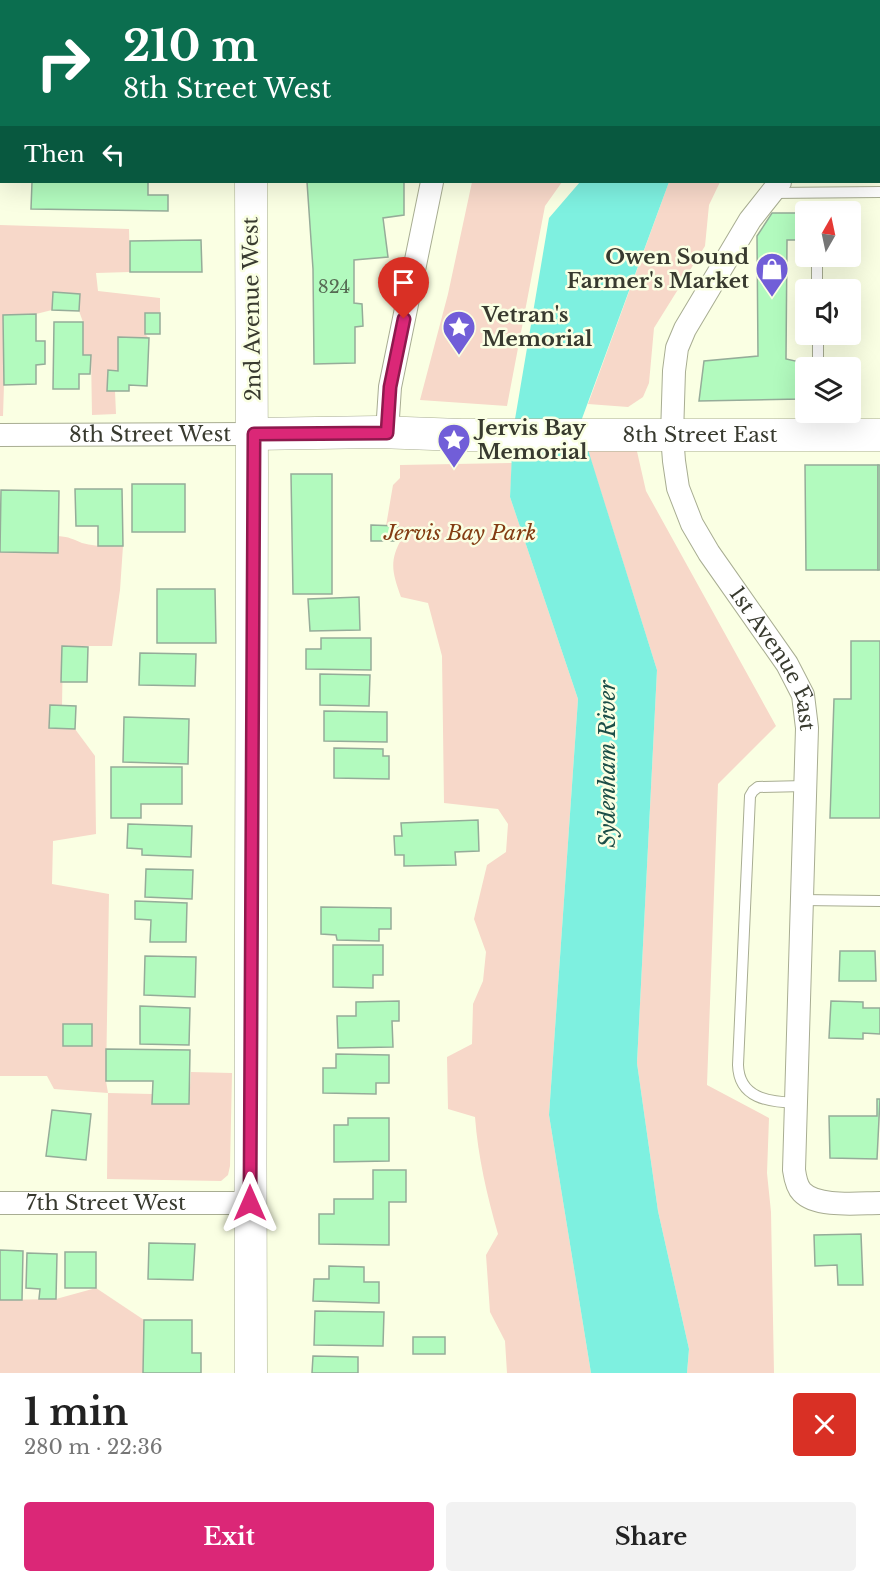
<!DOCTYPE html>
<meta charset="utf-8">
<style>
body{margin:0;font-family:"Libre Baskerville",serif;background:#f2f2f2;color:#222;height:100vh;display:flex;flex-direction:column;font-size:22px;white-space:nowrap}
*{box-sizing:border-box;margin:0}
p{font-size:20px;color:#767676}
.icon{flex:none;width:33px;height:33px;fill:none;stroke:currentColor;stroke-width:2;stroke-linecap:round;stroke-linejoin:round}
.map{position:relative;height:1373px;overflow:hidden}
.panel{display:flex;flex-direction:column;background:#fff;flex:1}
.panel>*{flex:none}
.hud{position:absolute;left:0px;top:0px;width:880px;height:183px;box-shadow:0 6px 24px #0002;background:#0b6e4f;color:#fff;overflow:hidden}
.needle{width:39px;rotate:9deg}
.tools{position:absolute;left:795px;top:201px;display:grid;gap:12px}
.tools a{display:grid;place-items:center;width:66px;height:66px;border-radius:6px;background:#fff;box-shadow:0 6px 24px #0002;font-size:30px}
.pin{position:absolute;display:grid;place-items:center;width:51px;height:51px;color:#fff;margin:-62px -26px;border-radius:50% 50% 50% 0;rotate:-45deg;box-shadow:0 0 6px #0007}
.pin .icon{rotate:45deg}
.me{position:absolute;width:66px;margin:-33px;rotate:0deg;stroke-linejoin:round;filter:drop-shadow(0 0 4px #0008)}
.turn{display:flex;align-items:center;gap:21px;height:126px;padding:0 24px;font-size:27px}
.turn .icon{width:78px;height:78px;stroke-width:2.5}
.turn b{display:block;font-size:42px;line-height:51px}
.then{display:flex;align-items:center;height:57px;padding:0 24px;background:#0003;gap:12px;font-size:22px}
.round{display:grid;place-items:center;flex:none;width:63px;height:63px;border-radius:6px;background:#f2f2f2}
.head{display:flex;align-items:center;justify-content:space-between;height:102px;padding:0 24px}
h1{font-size:36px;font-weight:700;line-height:45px}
.primary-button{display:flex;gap:12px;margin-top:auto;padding:12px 24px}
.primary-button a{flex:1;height:69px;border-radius:6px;background:#db2777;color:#fff;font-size:24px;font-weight:700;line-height:69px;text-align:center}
.primary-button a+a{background:#f2f2f2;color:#222}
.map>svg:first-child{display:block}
.green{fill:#f7d8c9}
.water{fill:#7ef0e0}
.building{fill:#b2fabe;stroke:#95ac99;stroke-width:1.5}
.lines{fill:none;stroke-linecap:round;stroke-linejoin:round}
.lane-casing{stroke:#a8ad92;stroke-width:12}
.street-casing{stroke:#a8ad92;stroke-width:24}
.secondary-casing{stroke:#a8ad92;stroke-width:33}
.lane{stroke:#fff;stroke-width:10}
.street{stroke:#fff;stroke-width:22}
.secondary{stroke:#fff;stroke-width:32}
.route-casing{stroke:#8e194d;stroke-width:15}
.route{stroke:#db2777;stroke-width:10}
.labels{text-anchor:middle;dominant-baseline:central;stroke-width:5;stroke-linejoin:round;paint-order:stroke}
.number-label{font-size:18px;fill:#566a53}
.poi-label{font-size:21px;font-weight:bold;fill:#383a2f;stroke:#faffe3;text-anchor:start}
.street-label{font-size:21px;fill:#383a2f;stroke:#faffe3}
.park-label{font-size:21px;font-style:italic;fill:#833c13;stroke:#faffe3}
.water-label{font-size:22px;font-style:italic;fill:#1b4e47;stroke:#faffe3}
</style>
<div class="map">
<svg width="880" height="1373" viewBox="0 0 880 1373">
<rect width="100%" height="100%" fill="#faffe3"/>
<g class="green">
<rect x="515" y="0" width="112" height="1"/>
<path d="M472,182H562L545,206L507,406L420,400L448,294Z"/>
<path d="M669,182H720L709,205L705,246L654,328L649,383L643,397L628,407L588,404Z"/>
<path d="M0,225L129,229L130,272L96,273L98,291L160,298V313H145V334L149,338L118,337V371H108L115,391L116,414L92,415L91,355H83V322L79,311L80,294L53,292L52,310L36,314L3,315L4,385L3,416H0Z"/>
<path d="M636,447L646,491L776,726L718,784L707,1085L769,1118L767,1173L771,1212L774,1373H687L689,1349L658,1211L637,1063L657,670L588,451Z"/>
<path d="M512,463L510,497L578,699L549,1115L591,1373H507L505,1341L490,1312L486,1255L498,1234C487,1195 478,1157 475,1117L448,1109L447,1057L472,1044L473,1004L483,981L486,952L474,919L487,865L506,852L508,824L498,809L444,803L442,656L428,603L401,597C392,572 389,561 402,538L398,526H386L393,485L400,478V465Z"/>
<path d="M58,536C70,537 72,539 82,543C95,547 109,546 123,546L120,590L112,646H63L62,706L50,705L49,728L75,729L95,756L96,834L53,841L52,884L109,894L106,1081L108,1093L152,1094V1104H189L191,1072L232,1073L230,1166L228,1175L221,1181L107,1179L108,1093L54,1089L47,1076H0V552L58,553Z"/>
<path d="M96,1288L144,1320L143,1373H0V1300L56,1299Z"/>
</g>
<path class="water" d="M580,182H669L580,424L657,670L637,1063L658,1211L689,1349L687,1373H591L549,1115L578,699L510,497L513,431L549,218Z"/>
<g class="building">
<rect x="4" y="0" width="190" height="2"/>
<path d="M358,0H397L398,2H358Z"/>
<path d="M32,182H148V195H168V211L31,209Z"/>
<path d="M307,182H404V215L383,218L388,257L354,260V303L362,304L363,326L355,327V363L314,364L313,269Z"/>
<path d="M772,213H806V240H787L786,359L800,362L801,399L699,401L704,361L758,356L757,236Z"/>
<path d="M201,240L202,272H130V241Z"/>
<path d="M53,292L80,294L79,311L52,310Z"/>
<rect x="145" y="313" width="15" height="21"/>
<path d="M36,314V341H45V364L36,365V384L4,385L3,315Z"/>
<path d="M54,322H83V355H91L90,374H79V389H53Z"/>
<path d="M118,337L149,338L147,386L129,385V391H107L108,370L118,371Z"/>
<path d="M805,465H878V570H806Z"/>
<rect x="878" y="465" width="2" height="105"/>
<path d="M291,474H332V594H293Z"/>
<rect x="132" y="484" width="53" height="48"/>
<path d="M75,489H122L123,546H98V526H76Z"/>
<path d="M1,490L59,491L58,553L0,552Z"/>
<path d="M371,525L398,526L397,541H371Z"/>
<path d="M157,589H215L216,643H157Z"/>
<path d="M359,597L360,630L310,631L308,599Z"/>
<path d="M321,638H371V670L306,669V649H321Z"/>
<path d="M851,641H880V818H830L834,699H851Z"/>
<path d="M62,646L88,647L87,682H61Z"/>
<path d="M140,653L196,654L195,686L139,685Z"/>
<path d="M320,674L370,675L369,706L320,705Z"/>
<path d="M50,705L76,706L75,729L49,728Z"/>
<path d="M324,711L387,712V742L324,741Z"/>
<path d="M124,717L189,719L188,764L123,762Z"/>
<path d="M334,748L383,749V756H389V779L334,778Z"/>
<path d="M111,767H182V804H141V818H111Z"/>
<path d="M478,820L479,851L455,852L456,865L404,866V855H395L394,836H402L401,823Z"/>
<path d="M128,824L192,826L191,857L142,855V849L127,848Z"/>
<path d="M146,869L193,870L192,899L145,897Z"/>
<path d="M135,901L187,903L186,942H150L151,920L135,919Z"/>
<path d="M321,907L391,908V929H379V941L337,940L336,935L321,934Z"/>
<path d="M333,945H383V975H373V988L333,987Z"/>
<path d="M840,951H875L876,981H839Z"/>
<path d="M145,956L196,957L195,997L144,995Z"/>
<path d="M399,1001V1021H392L393,1047L338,1048L337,1016H356V1002Z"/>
<path d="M831,1001L863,1002V1008H880V1034L863,1033V1039L829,1038Z"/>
<path d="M140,1006L190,1008L189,1045L140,1044Z"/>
<rect x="63" y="1024" width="29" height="22"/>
<path d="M106,1049L190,1050L189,1104H152L153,1081H106Z"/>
<path d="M336,1054L389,1055V1083H376V1094L323,1093V1068H336Z"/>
<path d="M877,1099H880L877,1159L830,1158L829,1116H877Z"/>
<path d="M52,1110L91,1114L86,1160L46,1156Z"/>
<path d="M348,1118H389V1161L334,1162V1125H348Z"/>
<path d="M373,1170H406V1202H389V1245L319,1244V1214H334V1199H373Z"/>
<path d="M861,1234L863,1285H838L837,1265L815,1266L814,1235Z"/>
<path d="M149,1243L195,1244L193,1280L148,1279Z"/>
<path d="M0,1250L23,1251L22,1300H0Z"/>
<rect x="65" y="1252" width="31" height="36"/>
<path d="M27,1253L57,1254L56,1299H39L40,1289L26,1288Z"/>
<path d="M329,1266L364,1267V1282H379V1303L313,1301L314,1279H329Z"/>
<path d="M315,1311L384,1312L383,1346L314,1345Z"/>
<path d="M144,1320H192V1353H201V1373H143Z"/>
<rect x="413" y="1337" width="32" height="17"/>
<path d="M313,1356L358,1357V1373H312Z"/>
</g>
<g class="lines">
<g class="lane-casing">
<g id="lane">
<path d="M771,193L880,192"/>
<path d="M817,256V290"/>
<path d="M818,334V368"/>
<path d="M819,412V432"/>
<path d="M802,900L880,901"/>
<path d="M796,1103C768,1102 739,1098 738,1065L750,796L753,791L758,787L805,786"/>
</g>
</g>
<g class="street-casing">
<g id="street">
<path d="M838,0V2"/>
<path d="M469,2V0"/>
<path id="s1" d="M780,182L750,220L685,329L677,348L674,371L672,435L674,461L678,488L692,524L709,553L787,664L803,695L807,728L794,1170C795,1177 797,1187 802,1192C817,1208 859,1203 880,1203"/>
<path d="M387,433L390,387L432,182"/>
<path id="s2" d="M0,435L254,434"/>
<path id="s3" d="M0,1203H250"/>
</g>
</g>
<g class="secondary-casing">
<g id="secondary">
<path d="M250,0V2"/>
<path id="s4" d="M254,434L378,432L461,435H880"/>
<path d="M251,1373C249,976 254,579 251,182"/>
</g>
</g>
<use href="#lane" class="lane"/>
<use href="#street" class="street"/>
<use href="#secondary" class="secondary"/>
</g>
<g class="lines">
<g class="route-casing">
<path id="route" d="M250,1203L254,434L387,433L390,387L404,319"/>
</g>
<use href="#route" class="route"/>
</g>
<defs>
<g id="shop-pin" transform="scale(1.725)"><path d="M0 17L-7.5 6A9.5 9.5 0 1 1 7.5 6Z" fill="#715ed8" stroke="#faffe3"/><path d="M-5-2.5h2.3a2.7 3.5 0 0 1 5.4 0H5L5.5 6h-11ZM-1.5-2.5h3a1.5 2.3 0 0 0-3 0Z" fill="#fff"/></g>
<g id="sight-pin" transform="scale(1.725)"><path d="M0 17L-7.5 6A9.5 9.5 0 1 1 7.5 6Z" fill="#715ed8" stroke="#faffe3"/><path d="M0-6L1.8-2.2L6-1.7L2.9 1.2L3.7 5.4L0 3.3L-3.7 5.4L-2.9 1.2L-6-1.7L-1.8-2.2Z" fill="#fff"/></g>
</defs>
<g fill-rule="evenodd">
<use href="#shop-pin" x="772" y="269"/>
<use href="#sight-pin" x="459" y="327"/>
<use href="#sight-pin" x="454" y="440"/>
</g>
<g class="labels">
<g class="number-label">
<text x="334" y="287">824</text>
</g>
<g class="poi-label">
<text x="749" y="257" text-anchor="end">Owen Sound<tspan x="749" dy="24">Farmer's Market</tspan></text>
<text x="482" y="315">Vetran's<tspan x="482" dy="24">Memorial</tspan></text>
<text x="477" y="428">Jervis Bay<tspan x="477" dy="24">Memorial</tspan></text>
</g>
<g class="street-label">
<text transform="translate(252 309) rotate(-91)">2nd Avenue West</text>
<text stroke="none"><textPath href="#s2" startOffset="150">8th Street West</textPath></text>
<text stroke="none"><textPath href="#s4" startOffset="446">8th Street East</textPath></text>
<text stroke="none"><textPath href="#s1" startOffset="534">1st Avenue East</textPath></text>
<text stroke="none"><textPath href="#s3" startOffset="106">7th Street West</textPath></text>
</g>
<g class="park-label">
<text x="460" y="533">Jervis Bay Park</text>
</g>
<g class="water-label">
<text transform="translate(607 764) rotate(-90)">Sydenham River</text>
</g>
</g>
</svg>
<div class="tools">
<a><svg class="needle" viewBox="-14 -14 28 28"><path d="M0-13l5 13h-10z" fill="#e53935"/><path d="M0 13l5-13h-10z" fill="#767676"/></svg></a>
<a><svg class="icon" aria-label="sound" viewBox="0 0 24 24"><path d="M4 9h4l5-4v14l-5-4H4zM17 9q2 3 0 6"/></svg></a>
<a><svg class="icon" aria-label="layers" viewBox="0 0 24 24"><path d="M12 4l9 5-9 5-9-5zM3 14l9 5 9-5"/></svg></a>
</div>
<div class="pin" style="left:404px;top:319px;background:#d93025"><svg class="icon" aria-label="arrive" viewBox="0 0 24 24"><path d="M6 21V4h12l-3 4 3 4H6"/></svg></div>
<svg class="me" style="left:250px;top:1203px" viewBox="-20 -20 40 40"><path d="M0-17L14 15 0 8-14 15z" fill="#db2777" stroke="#fff" stroke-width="4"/></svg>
<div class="hud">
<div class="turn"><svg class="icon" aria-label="right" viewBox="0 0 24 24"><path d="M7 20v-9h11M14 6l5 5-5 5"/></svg><div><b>210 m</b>8th Street West</div></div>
<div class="then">Then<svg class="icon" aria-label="left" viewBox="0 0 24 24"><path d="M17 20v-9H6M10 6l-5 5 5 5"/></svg></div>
</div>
</div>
<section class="panel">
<div class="head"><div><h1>1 min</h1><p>280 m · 22:36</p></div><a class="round" style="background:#d93025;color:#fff"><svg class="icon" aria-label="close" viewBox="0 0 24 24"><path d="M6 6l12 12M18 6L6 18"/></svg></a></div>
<div class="primary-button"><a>Exit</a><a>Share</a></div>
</section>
